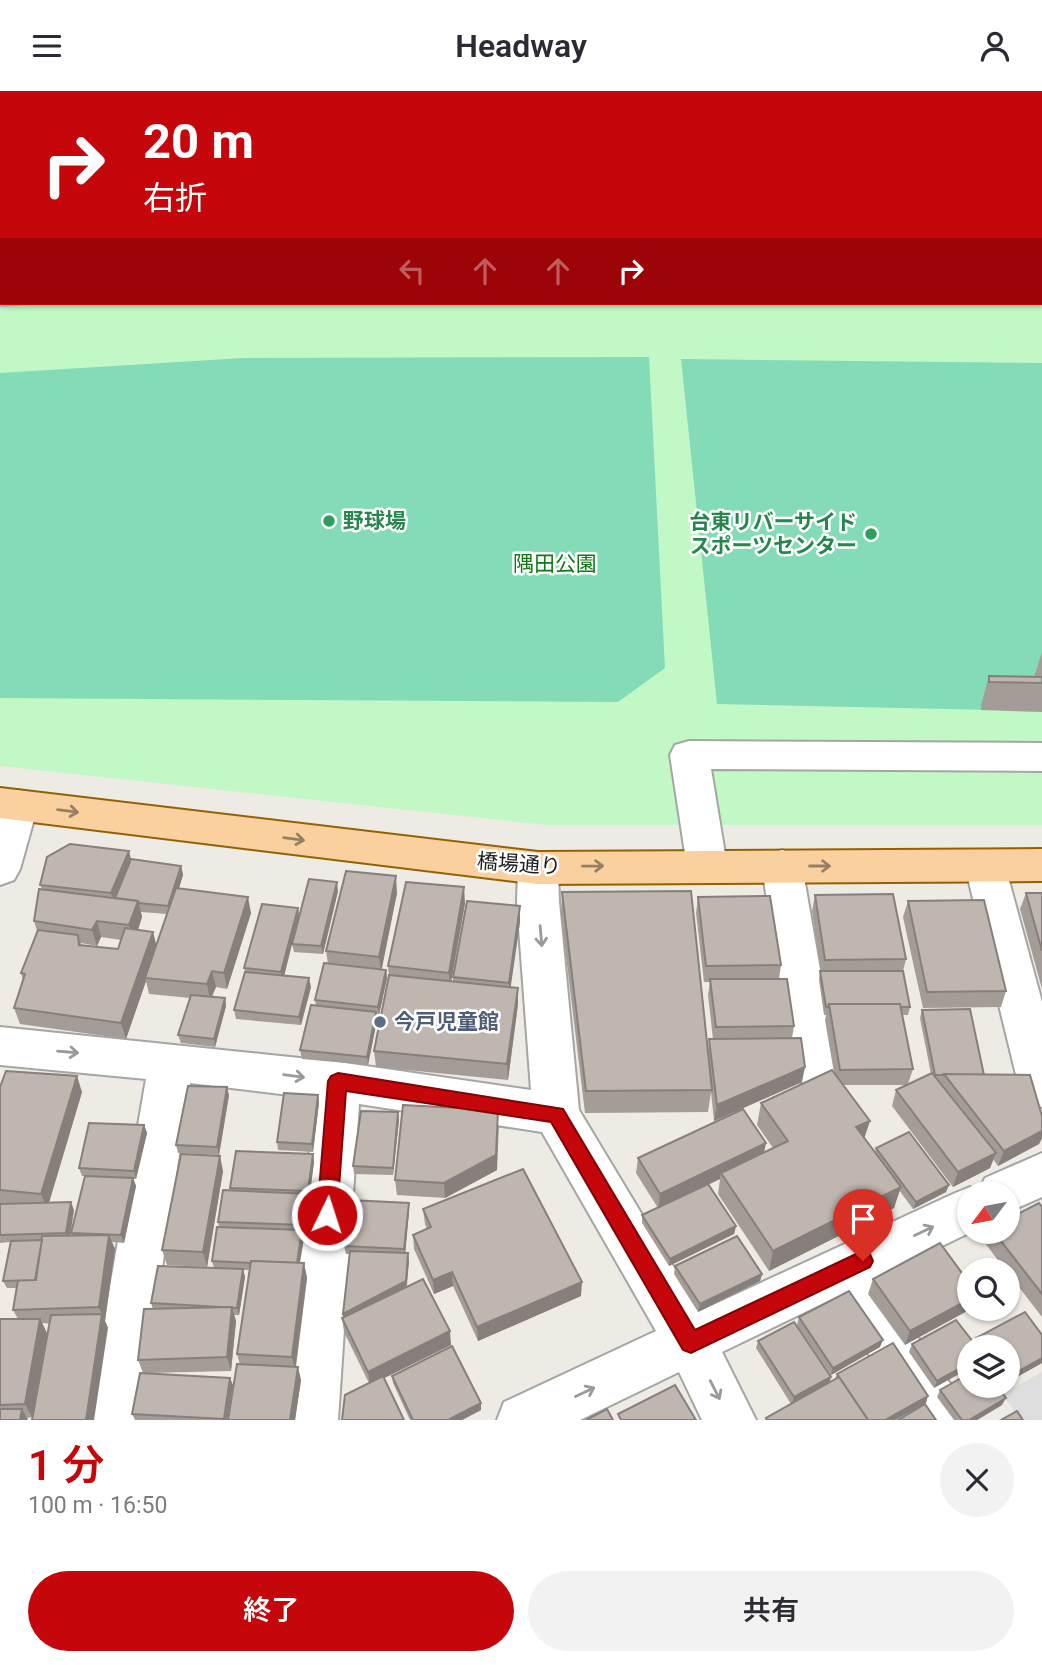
<!DOCTYPE html>
<html lang="ja">
<meta charset="utf-8">
<style>
body{margin:0;font-family:Roboto,"Noto Sans JP",sans-serif;background:#f2f2f3;color:#2b2b33;height:100vh;display:flex;flex-direction:column;font-size:26px;white-space:nowrap}
*{box-sizing:border-box;margin:0}
p{font-size:23px;color:#7c7c81}
.icon{flex:none;width:38px;height:38px;fill:none;stroke:currentColor;stroke-width:2;stroke-linecap:round;stroke-linejoin:round}
.map{position:relative;height:1329px;overflow:hidden}
.sheet{display:flex;flex-direction:column;background:#fff;flex:1}
.sheet>*{flex:none}
.hud{position:absolute;left:0px;top:0px;width:1043px;height:214px;box-shadow:0 2px 5px #0004;background:#c5060a;color:#fff;overflow:hidden}
.needle{width:46px;rotate:238deg}
.buttons{position:absolute;left:957px;top:1090px;display:grid;gap:14px}
.buttons a{display:grid;place-items:center;width:63px;height:63px;border-radius:50%;background:#fff;box-shadow:0 2px 5px #0004;font-size:35px}
.pin{position:absolute;display:grid;place-items:center;width:60px;height:60px;color:#fff;margin:-72px -30px;border-radius:50% 50% 50% 0;rotate:-45deg;box-shadow:0 0 7px #0007}
.pin .icon{rotate:45deg}
.me{position:absolute;width:77px;margin:-38px;rotate:4deg;stroke-linejoin:round;filter:drop-shadow(0 0 5px #0008)}
.turn{display:flex;align-items:center;gap:24px;height:147px;padding:0 28px;font-size:32px}
.turn .icon{width:91px;height:91px;stroke-width:2.5}
.turn b{display:block;font-size:49px;line-height:60px}
.lanes{display:flex;align-items:center;height:66px;padding:0 28px;background:#0003;justify-content:center;gap:35px;direction:ltr}
.lanes .off{opacity:.35}
.round{display:grid;place-items:center;flex:none;width:74px;height:74px;border-radius:37px;background:#f2f2f3}
.head{display:flex;align-items:center;justify-content:space-between;height:119px;padding:0 28px}
h1{font-size:42px;font-weight:600;line-height:52px;color:#c5060a}
.cta{display:flex;gap:14px;margin-top:auto;padding:14px 28px}
.cta a{flex:1;height:80px;border-radius:42px;background:#c5060a;color:#fff;font-size:28px;font-weight:600;line-height:80px;text-align:center}
.cta a+a{background:#f2f2f3;color:#2b2b33}
header{display:flex;justify-content:space-between;align-items:center;height:91px;padding:0 28px;background:#fff;font-size:32px;font-weight:600}
.map>svg:first-child{display:block}
.park{fill:#c2f8c5}
.pitch{fill:#84dbb8}
.parking{fill:#dedede}
.water{fill:#a5d0db}
.lines{fill:none;stroke-linecap:round;stroke-linejoin:round}
.minor-casing{stroke:#a5a5a5;stroke-width:4}
.major-casing{stroke:#936104;stroke-width:4}
.minor{fill:#fff;fill-rule:evenodd}
.major{fill:#f9d09e;fill-rule:evenodd}
.wall{fill:#a49d97;fill-rule:evenodd}
.shaded-wall{fill:#867f7b}
.building{fill:#bfb6b0;stroke:#867f7b;stroke-width:2}
.oneway{stroke:#968064}
.oneway2{stroke:#9a9a9a}
.route{fill:#c5060a;stroke:#800406;stroke-width:2}
.leisure-dot{fill:#2e9e5b;stroke:#fff;stroke-width:2.5}
.service-dot{fill:#5c6f8a;stroke:#fff;stroke-width:2.5}
.labels{text-anchor:middle;dominant-baseline:central;stroke-width:5;stroke-linejoin:round;paint-order:stroke}
.leisure-label{font-size:21px;font-weight:bold;fill:#27864d;stroke:#fff;text-anchor:start}
.park-label{font-size:21px;fill:#0f7915;stroke:#fff}
.street-label{font-size:21px;fill:#1e1e1e;stroke:#fff}
.service-label{font-size:21px;font-weight:bold;fill:#4e5e75;stroke:#fff;text-anchor:start}
</style>
<header><svg class="icon" aria-label="menu" viewBox="0 0 24 24"><path d="M4 6h16M4 12h16M4 18h16"/></svg>Headway<svg class="icon" aria-label="person" viewBox="0 0 24 24"><circle cx="12" cy="8" r="4"/><path d="M4 21q1-7 8-7t8 7"/></svg></header>
<div class="map">
<svg width="1042" height="1329" viewBox="0 0 1042 1329">
<rect width="100%" height="100%" fill="#eeebe4"/>
<path class="park" d="M1042,176V734H546L0,675V216L65,212H1041Z"/>
<g class="pitch">
<path d="M649,266L665,577L618,611L0,607V282L243,267Z"/>
<path d="M681,268L1042,272V620L717,613Z"/>
</g>
<path class="parking" d="M1042,1281V1329H1021L1002,1303Z"/>
<path class="water" d="M0,0H1042V176L1041,2H2V212H65L0,216Z"/>
<g class="lines">
<g class="minor-casing">
<g id="minor">
<path d="M689,650L1042,652V680L711,678L727,775L721,786L707,791L693,786L687,775L670,664L675,654Z"/>
<path d="M18,699L32,704L38,714L20,778L14,789L0,794V711L4,704Z"/>
<path d="M782,759L796,764L802,775L837,976L830,990L814,995L798,990L791,976L762,775L768,764Z"/>
<path d="M985,759L999,764L1005,775L1042,911V1016L1026,1010L1019,996L965,775L971,764Z"/>
<path d="M538,761L552,766L558,777L559,811L579,1019L700,1220L953,1103L970,1096L979,1100L985,1087L1042,1062V1106L1008,1121V1102H970L971,1141L876,1187L963,1311L970,1329H913L832,1208L722,1261L756,1329H702L679,1281L580,1329H497L504,1311L656,1240L542,1041L359,1013L338,1329H286L314,1007L190,992L139,1329H87L146,988L0,974V936L338,971L531,999L517,811L518,777L524,766Z"/>
</g>
</g>
<g class="major-casing">
<path id="major" d="M0,697L538,761L1042,758V790L538,793L0,727Z"/>
</g>
<use href="#minor" class="minor"/>
<use href="#major" class="major"/>
</g>
<g class="wall">
<path d="M1042,561V621L981,619V614L989,585L1034,586Z"/>
<path d="M131,768L181,775L183,784L178,798L251,822L227,898L216,896L212,906L225,907L226,915L215,956L181,952L178,944L190,907L149,903L146,890L126,948L20,933L14,917L23,889L21,882L37,840L34,830L42,798L40,794ZM141,821L167,823L156,855L153,841L138,839L142,826ZM101,846L121,849L118,858L81,854V852L97,855Z"/>
<path d="M338,800L323,863L294,861L292,853Z"/>
<path d="M562,801L708,961L709,948H713L708,904L710,891H704L696,822L698,806L781,874L779,888L794,935L792,947L802,991L714,1030L711,1001L708,1021L585,1022L561,824Z"/>
<path d="M397,802L381,878L386,879L387,887L379,924H377V929L368,974L302,968L300,959L316,915L315,909L328,873L326,860Z"/>
<path d="M1026,802H1042V898L1020,818Z"/>
<path d="M815,804L906,868L903,880L910,916L908,924H902L913,978L908,993L931,983L920,927L922,919L984,984L1042,1025V1047L1039,1053L998,1075L993,1068L990,1077L953,1096L892,1015L896,999L908,994H843L865,1047L875,1061L876,1057L946,1101L913,1118L899,1099L894,1117L769,1180L718,1103L720,1088L709,1093L736,1135L734,1143L669,1175L642,1132V1124L658,1117L636,1082L638,1067L765,1061L773,1057L757,1034L761,1012L834,982L825,929L826,924H824L819,889L820,880H821L812,820Z"/>
<path d="M908,810L1006,900L1001,916L923,917L903,826Z"/>
<path d="M465,812L451,891H453V886L520,831L510,897L518,913L508,989L376,976L374,960L389,886L388,875Z"/>
<path d="M298,817L299,825L284,885L311,896L301,934L236,928L234,919L245,881L244,877Z"/>
<path d="M0,996L82,1001L49,1112L74,1119L70,1145H72L71,1142L85,1085H82L79,1077L144,1034L147,1042L136,1088H133L136,1095L124,1152L112,1151L115,1158L105,1230L108,1237L42,1232L47,1242L32,1326L27,1327L28,1329H0V1228H18L13,1219L17,1197H7L3,1190L10,1151L0,1152Z"/>
<path d="M229,1004L219,1064L178,1062L176,1054Z"/>
<path d="M318,1004L319,1012L313,1061L278,1059L277,1051Z"/>
<path d="M398,1021L399,1029L393,1084L354,1083L353,1075Z"/>
<path d="M499,1034L497,1079L445,1107L397,1104L395,1089Z"/>
<path d="M314,1071L310,1103L312,1110L307,1142H303L304,1147L300,1172H304L307,1187L296,1276L301,1289L295,1329H228L240,1274L237,1263L250,1179H243L245,1186L239,1224H234L236,1230L231,1280L148,1282L233,1294L227,1329H135L132,1323L143,1282L138,1269L153,1218L151,1212L214,1177L212,1170L219,1136L218,1131L231,1100L230,1097Z"/>
<path d="M223,1080L207,1176L167,1174L162,1159Z"/>
<path d="M409,1112V1120L405,1162L409,1170L407,1195L451,1254L384,1287L369,1292L344,1241L342,1227L343,1226L350,1163H346L344,1155Z"/>
<path d="M1042,1116V1226L1008,1182V1180H1006L985,1152L989,1141H1008Z"/>
<path d="M423,1118L581,1205L478,1250L453,1195L434,1203L414,1158L413,1144L427,1138L425,1133Z"/>
<path d="M675,1175L762,1183L760,1190L698,1221L674,1183Z"/>
<path d="M873,1188L970,1193L905,1254L868,1203Z"/>
<path d="M799,1226L880,1256L831,1284L797,1234Z"/>
<path d="M1042,1244V1272L1008,1291V1256H970L934,1297L909,1261L912,1253L974,1252L976,1247Z"/>
<path d="M758,1250L829,1291L835,1288L837,1283L926,1312L895,1329H765L766,1327L791,1313L756,1257Z"/>
<path d="M392,1285L481,1312V1319L462,1329H410L393,1292Z"/>
<path d="M940,1299L1002,1314L977,1329H954L937,1306Z"/>
</g>
<g class="shaded-wall">
<path d="M129,760L133,777L114,810L111,802Z"/>
<path d="M181,775L183,784L171,824L168,815Z"/>
<path d="M396,785L397,802L381,882L379,866Z"/>
<path d="M337,791L338,800L323,863L321,855Z"/>
<path d="M464,796L465,812L450,897L449,882Z"/>
<path d="M248,806L251,822L227,898L224,882Z"/>
<path d="M138,810L142,826L134,850L129,834Z"/>
<path d="M520,815V831L509,908V892Z"/>
<path d="M298,817L299,825L283,889L281,881Z"/>
<path d="M97,830L101,846L97,855L92,839Z"/>
<path d="M153,841L157,857L145,887L146,890L126,948L121,932Z"/>
<path d="M386,879L387,887L379,924L378,916Z"/>
<path d="M212,880L216,896L210,909L207,893Z"/>
<path d="M309,887L311,896L301,934L299,926Z"/>
<path d="M518,897V913L508,989L507,973Z"/>
<path d="M225,907L226,915L215,956L214,948Z"/>
<path d="M376,921L377,929L368,974L367,966Z"/>
<path d="M805,976L802,991L714,1030L717,1014Z"/>
<path d="M77,985L82,1001L47,1118L41,1103Z"/>
<path d="M227,996L229,1004L219,1064L217,1056Z"/>
<path d="M318,1004L319,1012L313,1061L312,1053Z"/>
<path d="M498,1019L497,1079L445,1107L444,1092Z"/>
<path d="M398,1021L399,1029L393,1084V1077Z"/>
<path d="M870,1030L863,1051L856,1036Z"/>
<path d="M144,1034L147,1042L136,1088L134,1080Z"/>
<path d="M1042,1040V1047L1039,1053L998,1075L1004,1060Z"/>
<path d="M766,1052L763,1067L721,1082L720,1088L658,1118L660,1103Z"/>
<path d="M996,1062L990,1077L953,1096L958,1081Z"/>
<path d="M313,1063L314,1071L309,1108L308,1100Z"/>
<path d="M220,1065L223,1080L207,1176L203,1161Z"/>
<path d="M133,1087L136,1095L124,1152L121,1144Z"/>
<path d="M949,1094L946,1101L913,1118L916,1111Z"/>
<path d="M901,1096L894,1117L769,1180L773,1160Z"/>
<path d="M311,1103L312,1110L307,1142L305,1134Z"/>
<path d="M71,1111L74,1119L69,1150L66,1142Z"/>
<path d="M409,1112V1120L405,1166L404,1158Z"/>
<path d="M736,1135L734,1143L669,1175L670,1168Z"/>
<path d="M302,1139L304,1147L298,1181L297,1174Z"/>
<path d="M109,1144L115,1158L105,1230L108,1237L94,1329H86L102,1224L99,1216Z"/>
<path d="M408,1162L409,1170L406,1198L344,1230L343,1223Z"/>
<path d="M304,1172L307,1187L295,1280L292,1266Z"/>
<path d="M243,1178L245,1186L239,1224L237,1217Z"/>
<path d="M452,1181L453,1195L434,1203L433,1189Z"/>
<path d="M762,1183L760,1190L698,1221L700,1213Z"/>
<path d="M582,1191L581,1205L478,1250L477,1236Z"/>
<path d="M970,1208V1218H971L905,1254L910,1240Z"/>
<path d="M232,1216L236,1230L231,1280L227,1266Z"/>
<path d="M40,1228L47,1242L32,1326L25,1313Z"/>
<path d="M450,1240L451,1254L370,1294L368,1281Z"/>
<path d="M883,1249L880,1256L831,1284L833,1277Z"/>
<path d="M1042,1267V1272L1008,1291V1286Z"/>
<path d="M970,1272V1277L934,1297L937,1290Z"/>
<path d="M298,1276L301,1289L295,1329H290Z"/>
<path d="M831,1286L829,1293L792,1313L794,1306Z"/>
<path d="M230,1287L233,1294L227,1329H225Z"/>
<path d="M928,1305L926,1312L895,1329H885Z"/>
<path d="M1006,1307L1002,1314L977,1329H969Z"/>
<path d="M481,1312V1319L462,1329H448Z"/>
<path d="M22,1318L28,1329H20Z"/>
</g>
<g class="building">
<path d="M989,585L1042,586V592L989,591Z"/>
<path d="M70,753L129,760L111,802L40,794L47,766Z"/>
<path d="M131,768L181,775L168,815L139,812L138,810L115,807Z"/>
<path d="M346,780L396,785L379,866L326,860Z"/>
<path d="M309,788L337,791L321,855L292,853Z"/>
<path d="M406,791L464,796L449,882L388,875Z"/>
<path d="M176,797L248,806L224,882L212,880L207,893L145,887Z"/>
<path d="M39,798L138,810L129,834L97,830L92,839L34,830Z"/>
<path d="M691,800L712,999L586,1000L562,801Z"/>
<path d="M1026,802H1042V860Z"/>
<path d="M893,803L906,868L825,869L815,804Z"/>
<path d="M770,805L781,874L706,875L698,806Z"/>
<path d="M984,809L1006,900L927,901L908,810Z"/>
<path d="M467,810L520,815L509,892L453,886Z"/>
<path d="M262,813L298,817L281,881L244,877Z"/>
<path d="M125,837L153,841L121,932L14,917L25,883L21,882L38,839L78,844L79,854L118,858Z"/>
<path d="M324,872L386,879L378,916L315,909Z"/>
<path d="M820,880H903L910,916H900V913H829L828,916H826Z"/>
<path d="M245,881L309,887L299,926L234,919Z"/>
<path d="M389,884L518,897L507,973L374,960Z"/>
<path d="M710,888H787L794,935L716,936Z"/>
<path d="M191,904L225,907L214,948L178,944Z"/>
<path d="M829,913H900L913,978L840,979Z"/>
<path d="M311,914L376,921L367,966L300,959Z"/>
<path d="M970,918L984,984H935L922,919Z"/>
<path d="M801,947L805,976L717,1014L709,948Z"/>
<path d="M832,979L870,1030L856,1036L901,1096L773,1160L721,1082L788,1050L761,1012Z"/>
<path d="M6,980L77,985L41,1103L0,1099V996Z"/>
<path d="M932,982L996,1062L958,1081L896,999Z"/>
<path d="M944,983L1030,984L1042,1025V1040L1004,1060Z"/>
<path d="M188,995L227,996L217,1056L176,1054Z"/>
<path d="M284,1002L318,1004L312,1053L277,1051Z"/>
<path d="M403,1014L498,1019L496,1064L444,1092L395,1089Z"/>
<path d="M743,1018L766,1052L660,1103L638,1067Z"/>
<path d="M361,1020L398,1021L393,1077L353,1075Z"/>
<path d="M89,1032L144,1034L134,1080L79,1077Z"/>
<path d="M909,1041L949,1094L916,1111L876,1057Z"/>
<path d="M236,1060L313,1063L308,1100L230,1097Z"/>
<path d="M181,1063L220,1065L203,1161L162,1159Z"/>
<path d="M523,1078L582,1191L477,1236L452,1181L433,1189L413,1144L431,1136L423,1118Z"/>
<path d="M85,1085L133,1087L121,1144L71,1142Z"/>
<path d="M708,1093L736,1135L670,1168L642,1124Z"/>
<path d="M223,1099L311,1103L305,1134L218,1131Z"/>
<path d="M350,1109L409,1112L404,1158L344,1155Z"/>
<path d="M71,1111L66,1142L0,1144V1113Z"/>
<path d="M1039,1112L1042,1116V1203L994,1141H1008V1128Z"/>
<path d="M217,1136L302,1139L297,1172L251,1170V1172L212,1170Z"/>
<path d="M109,1144L99,1216L13,1219L18,1189H36L42,1145Z"/>
<path d="M737,1145L762,1183L700,1213L675,1175Z"/>
<path d="M42,1149L35,1189L3,1190L11,1150Z"/>
<path d="M940,1152L970,1193V1208L910,1240L873,1188Z"/>
<path d="M350,1160L408,1162L406,1190L343,1223Z"/>
<path d="M251,1170L304,1172L292,1266L237,1263Z"/>
<path d="M158,1175L243,1178L237,1217L151,1212Z"/>
<path d="M423,1188L450,1240L368,1281L342,1227Z"/>
<path d="M849,1200L883,1249L833,1277L799,1226Z"/>
<path d="M232,1216L227,1266L138,1269L144,1218Z"/>
<path d="M1025,1221L1042,1244V1267L1008,1286V1256H982L976,1247Z"/>
<path d="M102,1223L86,1329H32L51,1224Z"/>
<path d="M0,1228H40L25,1313L0,1314Z"/>
<path d="M956,1229L977,1256H970V1272L937,1290L912,1253Z"/>
<path d="M794,1231L831,1286L794,1306L758,1250Z"/>
<path d="M893,1252L928,1305L885,1329H868L839,1286L837,1283Z"/>
<path d="M452,1255L481,1312L448,1329H413L392,1285Z"/>
<path d="M237,1273L298,1276L290,1329H228Z"/>
<path d="M140,1282L230,1287L224,1328L132,1323Z"/>
<path d="M970,1282V1295H997L1006,1307L969,1329H962L940,1299Z"/>
<path d="M383,1285L404,1329H342L345,1304Z"/>
<path d="M839,1286L868,1329H767L766,1327Z"/>
<path d="M675,1294L696,1329H621L618,1323Z"/>
<path d="M925,1313L936,1329H898Z"/>
<path d="M0,1318H22L20,1329H0Z"/>
<path d="M607,1318L613,1329H586Z"/>
<path d="M1017,1320L1023,1329H1001Z"/>
</g>
<defs><path id="oneway-shaft" d="M-6 0H5M1.5-3L5.5 0L1.5 3" fill="none" stroke-width="1.6" stroke-linecap="round" stroke-linejoin="round" transform="scale(1.75)"/></defs>
<g class="oneway">
<use href="#oneway-shaft" transform="translate(68 720) rotate(7)"/>
<use href="#oneway-shaft" transform="translate(294 748) rotate(7)"/>
<use href="#oneway-shaft" transform="translate(593 775) rotate(-1)"/>
<use href="#oneway-shaft" transform="translate(820 775)"/>
</g>
<g class="oneway2">
<use href="#oneway-shaft" transform="translate(541 845) rotate(85)"/>
<use href="#oneway-shaft" transform="translate(68 961) rotate(5)"/>
<use href="#oneway-shaft" transform="translate(294 985) rotate(7)"/>
<use href="#oneway-shaft" transform="translate(924 1140) rotate(-26)"/>
<use href="#oneway-shaft" transform="translate(715 1299) rotate(63)"/>
<use href="#oneway-shaft" transform="translate(585 1301) rotate(-25)"/>
</g>
<path class="route" d="M338,982L563,1018L695,1239L856,1163L863,1160L870,1163L873,1170L870,1176L691,1262L683,1259L551,1031L346,1000L337,1124L334,1130L327,1133L320,1130L317,1124L328,990L331,985Z"/>
<g class="leisure-dot">
<circle cx="329" cy="430" r="7"/>
<circle cx="871" cy="443" r="7"/>
</g>
<circle class="service-dot" cx="380" cy="931" r="7"/>
<g class="labels">
<g class="leisure-label">
<text x="343" y="430">野球場</text>
<text x="857" y="431" text-anchor="end">台東リバーサイド<tspan x="857" dy="24">スポーツセンター</tspan></text>
</g>
<g class="park-label">
<text x="555" y="473">隅田公園</text>
</g>
<g class="street-label">
<text transform="translate(519 773) rotate(4)">橋場通り</text>
</g>
<g class="service-label">
<text x="394" y="931">今戸児童館</text>
</g>
</g>
</svg>
<div class="buttons">
<a><svg class="needle" viewBox="-14 -14 28 28"><path d="M0-13l5 13h-10z" fill="#e53935"/><path d="M0 13l5-13h-10z" fill="#7c7c81"/></svg></a>
<a><svg class="icon" aria-label="search" viewBox="0 0 24 24"><circle cx="10" cy="10" r="6"/><path d="M15 15l6 6"/></svg></a>
<a><svg class="icon" aria-label="layers" viewBox="0 0 24 24"><path d="M12 4l9 5-9 5-9-5zM3 14l9 5 9-5"/></svg></a>
</div>
<div class="pin" style="left:863px;top:1170px;background:#d93025"><svg class="icon" aria-label="arrive" viewBox="0 0 24 24"><path d="M6 21V4h12l-3 4 3 4H6"/></svg></div>
<svg class="me" style="left:327px;top:1124px" viewBox="-20 -20 40 40"><circle r="17" fill="#c5060a" stroke="#fff" stroke-width="3"/><path d="M0-11L8 9 0 5-8 9z" fill="#fff"/></svg>
<div class="hud">
<div class="turn"><svg class="icon" aria-label="right" viewBox="0 0 24 24"><path d="M7 20v-9h11M14 6l5 5-5 5"/></svg><div><b>20 m</b>右折</div></div>
<div class="lanes"><svg class="icon off" aria-label="left" viewBox="0 0 24 24"><path d="M17 20v-9H6M10 6l-5 5 5 5"/></svg><svg class="icon off" aria-label="ahead" viewBox="0 0 24 24"><path d="M12 20V5M6 11l6-6 6 6"/></svg><svg class="icon off" aria-label="ahead" viewBox="0 0 24 24"><path d="M12 20V5M6 11l6-6 6 6"/></svg><svg class="icon" aria-label="right" viewBox="0 0 24 24"><path d="M7 20v-9h11M14 6l5 5-5 5"/></svg></div>
</div>
</div>
<section class="sheet">
<div class="head"><div><h1>1 分</h1><p>100 m · 16:50</p></div><a class="round"><svg class="icon" aria-label="close" viewBox="0 0 24 24"><path d="M6 6l12 12M18 6L6 18"/></svg></a></div>
<div class="cta"><a>終了</a><a>共有</a></div>
</section>
